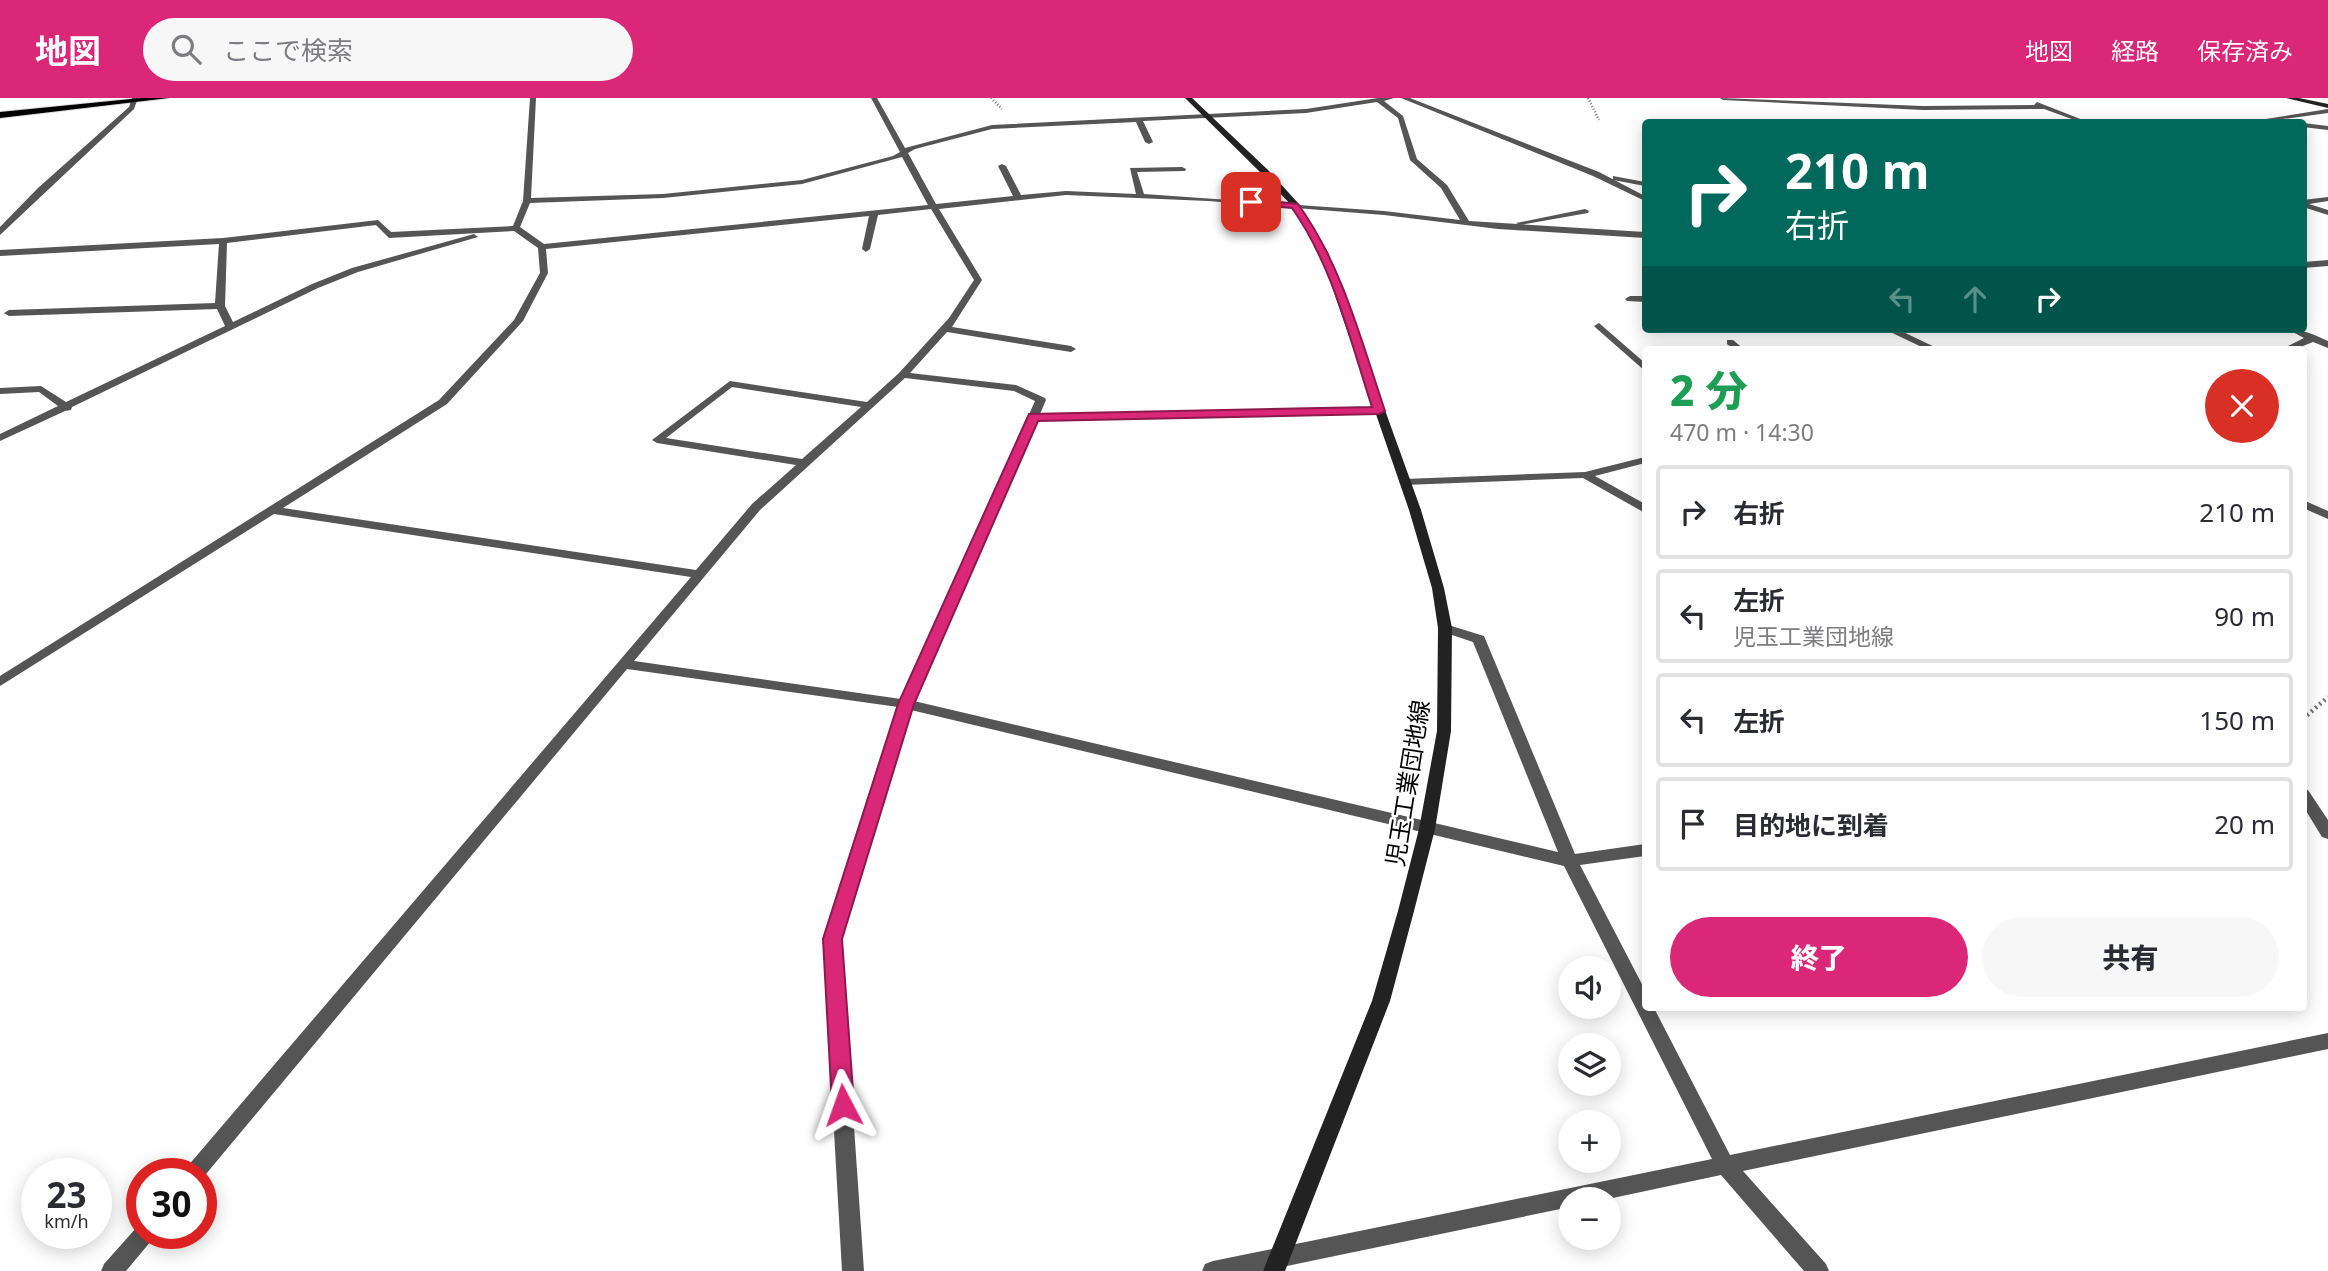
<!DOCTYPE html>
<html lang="ja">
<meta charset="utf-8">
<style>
body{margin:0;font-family:"Noto Sans","Noto Sans JP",sans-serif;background:#f7f7f7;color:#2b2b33;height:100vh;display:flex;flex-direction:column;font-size:26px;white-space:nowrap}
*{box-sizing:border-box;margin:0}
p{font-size:23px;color:#7c7c81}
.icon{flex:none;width:38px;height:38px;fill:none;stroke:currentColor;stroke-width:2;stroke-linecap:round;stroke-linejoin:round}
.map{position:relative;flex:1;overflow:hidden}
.panel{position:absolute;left:1642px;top:248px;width:665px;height:665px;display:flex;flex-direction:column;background:#fff;border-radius:7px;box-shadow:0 4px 18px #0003}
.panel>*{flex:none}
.banner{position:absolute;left:1642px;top:21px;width:665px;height:214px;border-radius:7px;box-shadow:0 4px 18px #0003;background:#00695c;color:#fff;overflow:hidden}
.buttons{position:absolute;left:1558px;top:858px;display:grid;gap:14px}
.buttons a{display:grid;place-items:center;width:63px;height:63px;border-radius:50%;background:#fff;box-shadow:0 4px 18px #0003;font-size:35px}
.speed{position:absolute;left:21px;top:1060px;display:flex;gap:14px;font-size:35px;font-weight:700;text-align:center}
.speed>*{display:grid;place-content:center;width:91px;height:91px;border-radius:50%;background:#fff;box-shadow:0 4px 18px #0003;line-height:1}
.speed small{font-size:18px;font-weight:400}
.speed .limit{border:10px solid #d22;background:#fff;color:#111}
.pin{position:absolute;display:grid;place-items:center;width:60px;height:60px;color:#fff;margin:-30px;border-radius:14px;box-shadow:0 4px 10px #0006}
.me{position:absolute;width:77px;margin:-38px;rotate:356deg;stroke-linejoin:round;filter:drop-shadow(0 0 5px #0008)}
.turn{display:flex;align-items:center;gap:24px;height:147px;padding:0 28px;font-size:32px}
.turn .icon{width:91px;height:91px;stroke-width:2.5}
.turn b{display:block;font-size:49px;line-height:60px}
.lanes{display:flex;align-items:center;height:66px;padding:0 28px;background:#0003;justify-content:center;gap:35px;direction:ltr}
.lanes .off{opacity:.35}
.round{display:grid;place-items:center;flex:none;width:74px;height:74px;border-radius:37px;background:#f7f7f7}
.summary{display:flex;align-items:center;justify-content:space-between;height:119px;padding:0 28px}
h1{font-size:42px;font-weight:800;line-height:52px;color:#1e9e55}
.action{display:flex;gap:14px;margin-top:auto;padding:14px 28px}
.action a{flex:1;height:80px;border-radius:42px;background:#db2777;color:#fff;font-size:28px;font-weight:800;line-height:80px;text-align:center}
.action a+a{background:#f7f7f7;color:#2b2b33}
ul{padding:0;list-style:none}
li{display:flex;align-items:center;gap:21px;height:94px;margin:0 14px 10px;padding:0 14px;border:4px solid #e1e1e2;border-radius:7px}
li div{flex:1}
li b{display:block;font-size:26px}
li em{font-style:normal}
header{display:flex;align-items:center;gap:42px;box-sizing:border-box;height:98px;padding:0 35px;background:#db2777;color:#fff}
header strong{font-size:33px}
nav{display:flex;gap:38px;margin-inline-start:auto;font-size:24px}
.search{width:490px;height:63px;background:#f7f7f7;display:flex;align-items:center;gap:18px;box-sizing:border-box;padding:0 24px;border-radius:38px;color:#7c7c81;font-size:26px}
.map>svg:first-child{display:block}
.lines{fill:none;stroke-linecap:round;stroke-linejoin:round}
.primary-casing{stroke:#dbdbdb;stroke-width:2}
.path-far1{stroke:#777;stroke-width:2.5;stroke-dasharray:1 2;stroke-linecap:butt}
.path{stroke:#777;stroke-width:4.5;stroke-dasharray:2 3.5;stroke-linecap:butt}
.street{fill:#555;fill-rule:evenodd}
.secondary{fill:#222;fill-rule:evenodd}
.primary{fill:#000;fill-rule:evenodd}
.route{fill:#db2777;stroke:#8e194d;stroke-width:2}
.labels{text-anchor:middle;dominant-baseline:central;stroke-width:5;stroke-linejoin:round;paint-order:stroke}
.street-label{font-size:24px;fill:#000;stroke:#fff}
</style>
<header>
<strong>地図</strong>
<div class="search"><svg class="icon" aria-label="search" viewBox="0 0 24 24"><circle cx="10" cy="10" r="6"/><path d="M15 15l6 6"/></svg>ここで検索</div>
<nav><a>地図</a><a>経路</a><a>保存済み</a></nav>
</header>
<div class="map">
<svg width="2328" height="1173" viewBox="0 0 2328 1173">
<rect width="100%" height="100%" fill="#fff"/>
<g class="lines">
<g class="primary-casing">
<path id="primary" d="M141,0H169L0,20V14Z"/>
</g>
<g class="path-far1">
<path d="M991,0L1002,11"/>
<path d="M1588,0L1599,22"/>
</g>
<path class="path" d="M2303,621L2328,599"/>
<g class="street">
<path d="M132,0H138L134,11L0,137V129L38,90L129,9Z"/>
<path d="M530,0H536L531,100L663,96L802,82L893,58L900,54L871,0H877L905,50L992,27L1306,11L1378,0H1394L1384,3L1403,18L1417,61L1447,87L1469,123L1645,134V140L1498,131L1384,117L1208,103L1066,97L939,111L982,182L952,229L1071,248L1076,251L1071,254L947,234L910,275L1016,287L1045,300L1046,302L1040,316L1379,310L1384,313L1379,316L1037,322L914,603L1558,754L1473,544L1440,533L1438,530L1445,526L1484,538L1575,756L1645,746V758L1580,767L1645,892V910H1654L1730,1057L2328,935V951L1743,1073L1826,1166L1829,1173H1804L1721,1077L1608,1101H1570V1109L1263,1173H1202L1205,1166L1213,1163L1712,1061L1564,768L911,612L841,841L864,1173H842L823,841L898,609L627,571L201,1082V1076H184L187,1069L691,479L274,416L0,588V578L439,302L514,222L540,175L538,150L514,133L389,140L376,127L227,145L225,208L233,224L312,186L352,170L474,136L478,139L358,174L318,190L72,309L71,312L65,313L0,343V336L58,308L39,294L0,296V290L41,288L66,304L225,228L217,211L9,218L4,215L9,212L215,205L219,146L0,158V152L223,140L378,122L391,134L513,128L523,103ZM1377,4L1398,20L1410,62L1441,90L1460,122L1384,113L1144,96L1137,74L1185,73L1186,71L1182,69L1130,70L1136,96L1066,93L1021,97L1006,68L1002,66L998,68L1013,98L936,106L908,55L915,51L992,31L1136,24L1145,44L1149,46L1153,44L1143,23L1306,15ZM902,59L928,107L544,146L520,129L530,105L663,100L802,86ZM931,111L974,182L949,220L899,275L867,304L730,283L652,342L657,345L796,367L752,406L696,472L283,410L447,306L523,223L548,175L546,151L869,118L862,151L866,154L870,151L878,117ZM905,280L1014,293L1035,303L901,601L634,563L760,412ZM732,289L861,309L802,361L666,340Z"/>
<path d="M1401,0H1410L1599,74L1645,98V103L1593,78Z"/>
<path d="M1720,0L1923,8L2034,7L2037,4L2088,24H2080L2044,11L1923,12L1723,2Z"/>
<path d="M2328,11V15L2261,24H2247Z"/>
<path d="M2303,25L2328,28V32L2303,29Z"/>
<path d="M1613,78L1645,84V88L1613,82Z"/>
<path d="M2328,99V103L2309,106L2328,112V117L2303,109V102Z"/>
<path d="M1585,111L1589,113L1588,115L1520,127L1516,125Z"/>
<path d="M2328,162V168L2303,170V164Z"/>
<path d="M1630,198H1645V204L1627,203L1625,201Z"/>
<path d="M1599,225L1645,265V273L1596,230L1594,228Z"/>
<path d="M1884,231H1897L1941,252H1928Z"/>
<path d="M2287,231C2303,231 2314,237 2328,243V250L2313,244L2293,252H2280L2304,240Z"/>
<path d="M1727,242H1733L1745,252H1734L1727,246Z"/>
<path d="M1645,359V365L1595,378L1645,406V415L1583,380L1405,387L1399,384L1405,381L1585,374Z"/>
<path d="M2303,402L2328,413V421L2303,410Z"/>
<path d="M2303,691L2308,692L2328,722V741L2322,739L2303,708Z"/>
<path d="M142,1127V1136H154L151,1143L126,1173H101L104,1166L137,1129Z"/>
</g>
<g class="secondary">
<path d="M1185,0H1192L1268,72L1298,105L1328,154L1421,412L1444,490L1452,530L1451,633L1435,731L1414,813L1390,903L1285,1173H1263L1372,903L1398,813L1419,731L1437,633L1438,530L1432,490L1409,412L1320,154L1292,108L1262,76Z"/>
<path d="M2286,0H2299L2328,6V10Z"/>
</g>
<use href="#primary" class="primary"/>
</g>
<path class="route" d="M1251,101L1298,106C1342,167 1361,242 1385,313L1379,316L1038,323L914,606L842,841L854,1007L851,1014L843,1017L835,1014L832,1007L823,841L898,606L1029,316L1372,309C1350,242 1333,168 1292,110L1248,106L1247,104Z"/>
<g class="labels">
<g class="street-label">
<text transform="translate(1407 685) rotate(-81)">児玉工業団地線</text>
</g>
</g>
</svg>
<div class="buttons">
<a><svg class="icon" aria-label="sound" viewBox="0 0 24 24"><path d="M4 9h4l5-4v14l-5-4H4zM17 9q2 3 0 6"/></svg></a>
<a><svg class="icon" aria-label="layers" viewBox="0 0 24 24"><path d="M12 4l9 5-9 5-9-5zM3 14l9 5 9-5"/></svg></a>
<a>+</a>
<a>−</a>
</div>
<div class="speed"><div>23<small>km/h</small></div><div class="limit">30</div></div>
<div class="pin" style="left:1251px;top:104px;background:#d93025"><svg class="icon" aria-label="arrive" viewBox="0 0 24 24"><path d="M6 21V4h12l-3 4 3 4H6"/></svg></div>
<svg class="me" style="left:843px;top:1007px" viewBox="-20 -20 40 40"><path d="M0-17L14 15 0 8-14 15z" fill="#db2777" stroke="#fff" stroke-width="4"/></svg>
<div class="banner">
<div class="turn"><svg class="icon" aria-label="right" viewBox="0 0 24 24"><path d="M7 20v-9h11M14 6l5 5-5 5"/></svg><div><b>210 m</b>右折</div></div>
<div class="lanes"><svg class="icon off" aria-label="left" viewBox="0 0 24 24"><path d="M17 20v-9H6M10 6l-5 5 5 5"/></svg><svg class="icon off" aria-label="ahead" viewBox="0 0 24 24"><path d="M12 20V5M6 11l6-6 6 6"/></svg><svg class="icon" aria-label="right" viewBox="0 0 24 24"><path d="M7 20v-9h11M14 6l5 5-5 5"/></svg></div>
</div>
<section class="panel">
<div class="summary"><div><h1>2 分</h1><p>470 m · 14:30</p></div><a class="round" style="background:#d93025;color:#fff"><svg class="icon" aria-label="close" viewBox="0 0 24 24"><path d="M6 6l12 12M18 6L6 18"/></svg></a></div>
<ul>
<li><svg class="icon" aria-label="right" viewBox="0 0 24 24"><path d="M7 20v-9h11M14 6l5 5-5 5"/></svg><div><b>右折</b></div><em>210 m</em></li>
<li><svg class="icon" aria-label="left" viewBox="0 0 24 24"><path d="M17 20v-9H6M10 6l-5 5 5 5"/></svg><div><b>左折</b><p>児玉工業団地線</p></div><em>90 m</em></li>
<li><svg class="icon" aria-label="left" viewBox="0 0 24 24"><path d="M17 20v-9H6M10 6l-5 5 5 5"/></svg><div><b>左折</b></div><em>150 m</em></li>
<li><svg class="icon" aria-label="arrive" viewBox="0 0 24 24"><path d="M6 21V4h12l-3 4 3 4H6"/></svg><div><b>目的地に到着</b></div><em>20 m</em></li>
</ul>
<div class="action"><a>終了</a><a>共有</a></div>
</section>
</div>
